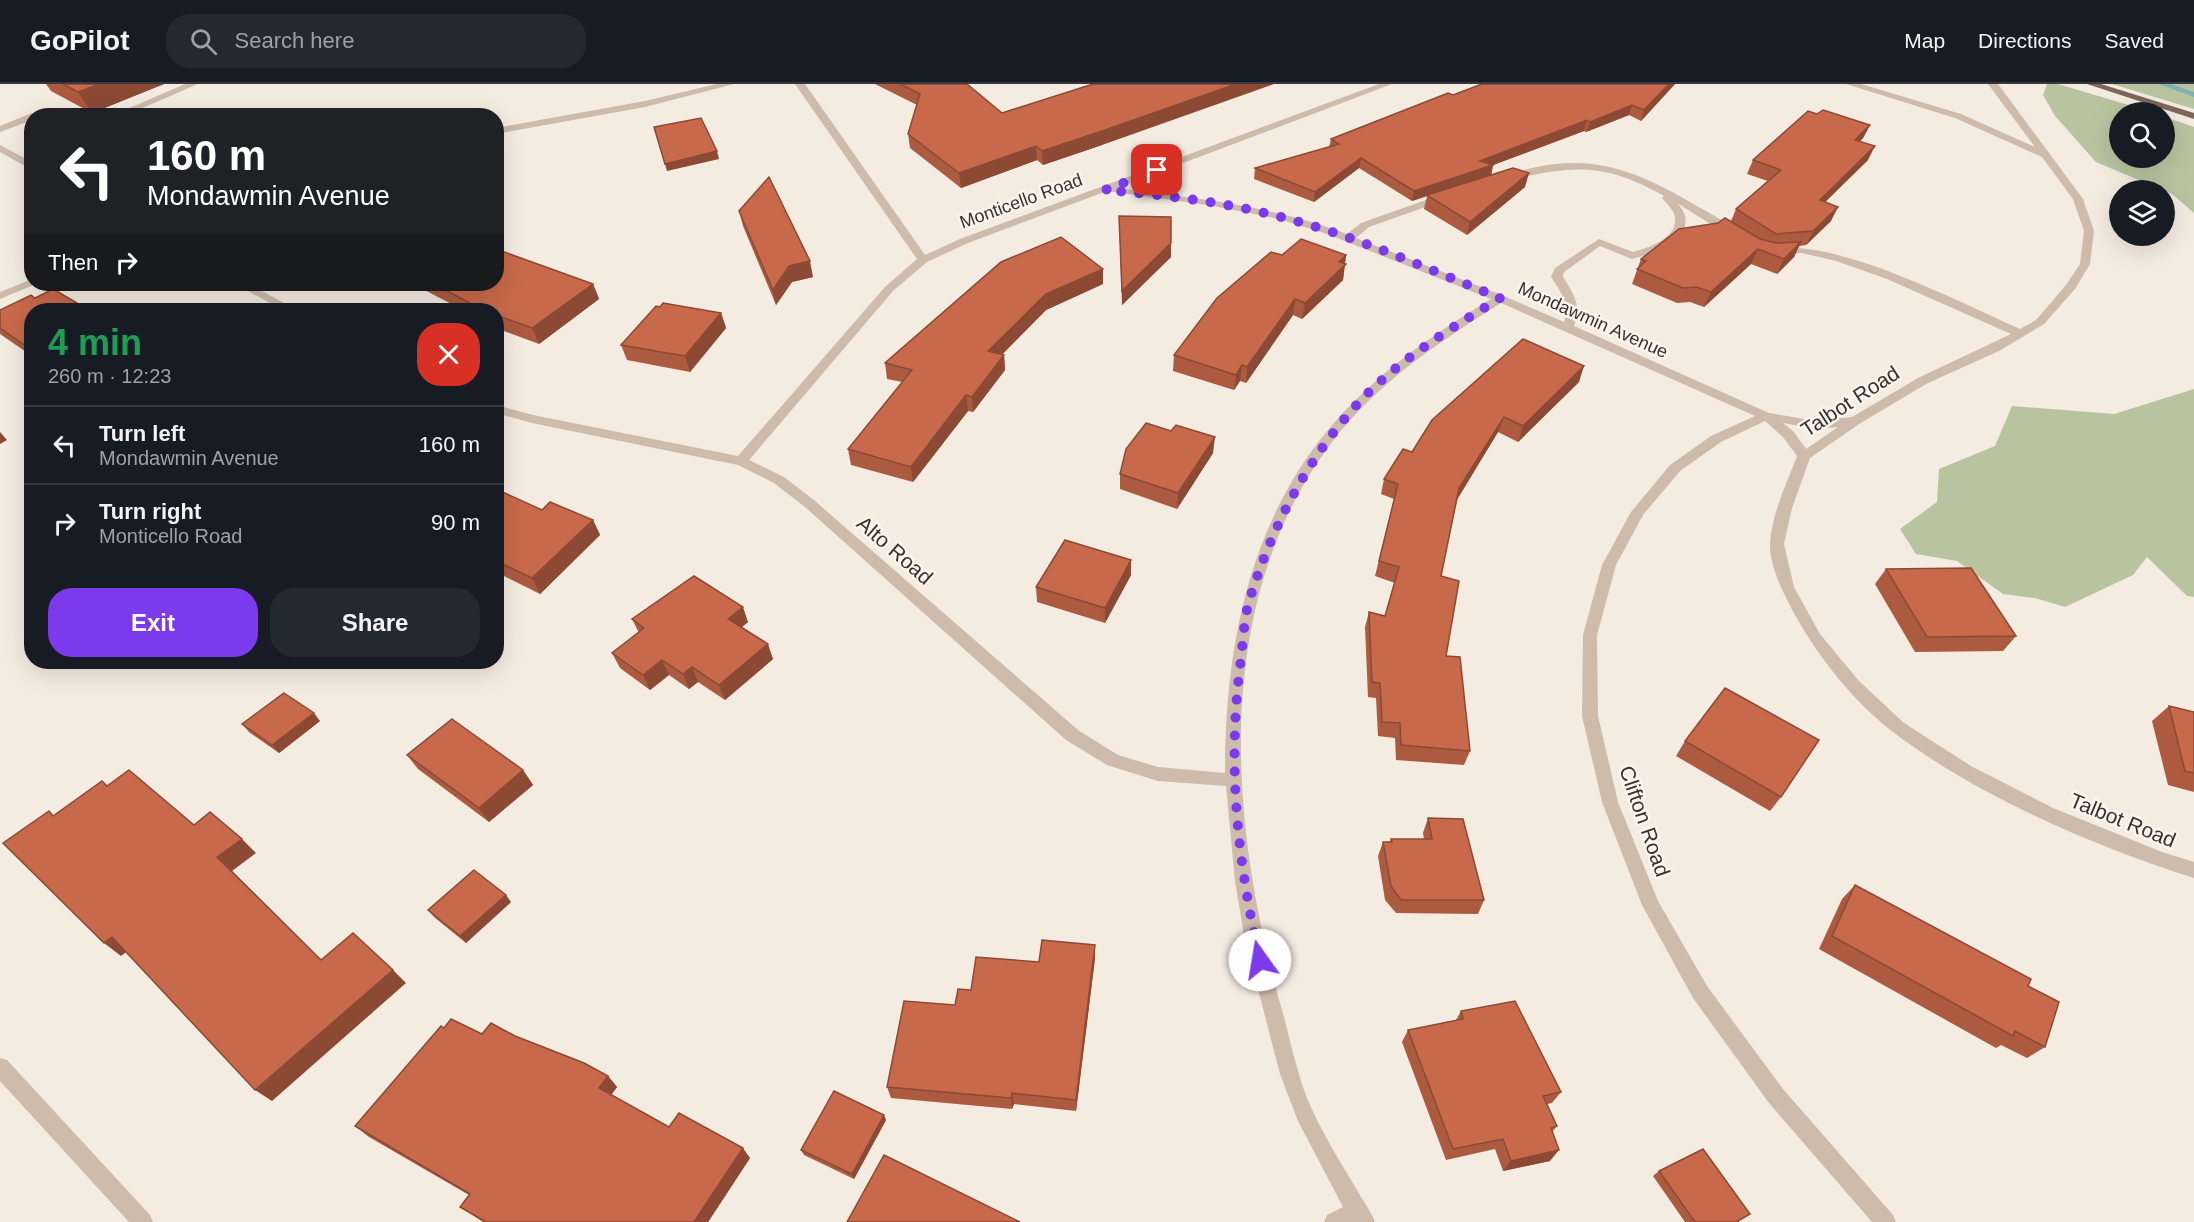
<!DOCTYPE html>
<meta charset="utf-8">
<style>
body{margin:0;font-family:Arial,sans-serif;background:#242831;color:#f1f3f6;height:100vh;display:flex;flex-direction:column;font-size:22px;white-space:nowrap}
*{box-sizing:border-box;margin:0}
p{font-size:20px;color:#9ea1a6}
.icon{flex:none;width:33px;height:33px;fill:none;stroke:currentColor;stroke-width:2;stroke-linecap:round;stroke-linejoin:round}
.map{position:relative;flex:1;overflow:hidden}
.panel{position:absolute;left:24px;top:219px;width:480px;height:366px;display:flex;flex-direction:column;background:#171b24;border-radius:24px;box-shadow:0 6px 24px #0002}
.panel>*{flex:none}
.hud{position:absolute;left:24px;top:24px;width:480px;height:183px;border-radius:24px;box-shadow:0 6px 24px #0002;background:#202124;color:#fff;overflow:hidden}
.buttons{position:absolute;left:2109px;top:18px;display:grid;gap:12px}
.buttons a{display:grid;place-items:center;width:66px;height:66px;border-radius:50%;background:#171b24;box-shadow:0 6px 24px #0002;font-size:30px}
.pin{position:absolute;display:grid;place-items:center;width:51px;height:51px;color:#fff;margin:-26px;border-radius:12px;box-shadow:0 3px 9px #0006}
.me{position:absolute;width:66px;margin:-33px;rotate:347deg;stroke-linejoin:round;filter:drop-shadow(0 0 4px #0008)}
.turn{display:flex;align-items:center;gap:21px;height:126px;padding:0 24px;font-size:27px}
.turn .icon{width:78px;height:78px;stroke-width:2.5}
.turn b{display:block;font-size:42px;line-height:51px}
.then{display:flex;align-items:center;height:57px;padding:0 24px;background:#0003;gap:12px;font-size:22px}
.round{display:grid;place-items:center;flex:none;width:63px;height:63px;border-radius:24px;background:#242831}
.headline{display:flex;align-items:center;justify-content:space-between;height:102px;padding:0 24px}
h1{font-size:36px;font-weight:600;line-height:45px;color:#1e9e55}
.action{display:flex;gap:12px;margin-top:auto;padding:12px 24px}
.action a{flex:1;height:69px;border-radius:24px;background:#7c3aed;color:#fff;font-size:24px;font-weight:600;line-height:69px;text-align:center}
.action a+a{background:#242831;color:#f1f3f6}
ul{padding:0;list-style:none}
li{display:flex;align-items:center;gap:18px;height:78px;padding:0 24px;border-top:2px solid #363941}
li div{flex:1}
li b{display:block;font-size:22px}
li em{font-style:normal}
header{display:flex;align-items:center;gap:36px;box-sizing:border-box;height:84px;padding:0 30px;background:#171b24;border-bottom:2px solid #363941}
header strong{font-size:28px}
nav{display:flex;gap:33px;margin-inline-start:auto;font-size:21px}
.search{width:420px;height:54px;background:#242831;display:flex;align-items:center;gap:15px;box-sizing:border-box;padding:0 21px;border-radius:24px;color:#9ea1a6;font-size:22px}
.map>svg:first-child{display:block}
.green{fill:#b8c4a0}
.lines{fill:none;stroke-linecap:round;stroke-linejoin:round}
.stream{fill:#7fb0b2;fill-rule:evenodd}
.minor{fill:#cdbbac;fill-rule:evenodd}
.major{fill:#7d675c;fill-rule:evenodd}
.wall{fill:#ac5a40}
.shaded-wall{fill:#8c4a34}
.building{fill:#c8694b;stroke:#8c4a34;stroke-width:1.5}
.route{stroke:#7c3aed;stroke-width:10;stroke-dasharray:0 18}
.labels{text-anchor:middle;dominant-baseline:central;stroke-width:5;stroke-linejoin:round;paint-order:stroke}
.far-street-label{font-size:18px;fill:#3b302b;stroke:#fbf5ee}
.street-label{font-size:21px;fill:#3b302b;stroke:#fbf5ee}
</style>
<header>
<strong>GoPilot</strong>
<div class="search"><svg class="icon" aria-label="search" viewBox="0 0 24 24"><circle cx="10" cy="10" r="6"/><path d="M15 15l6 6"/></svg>Search here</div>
<nav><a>Map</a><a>Directions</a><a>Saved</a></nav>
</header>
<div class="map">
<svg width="2194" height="1138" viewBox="0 0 2194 1138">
<rect width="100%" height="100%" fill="#f4ebe1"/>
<g class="green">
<path d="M2047,0H2058L2152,28H2120V74H2164L2165,33L2194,43V129L2172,110L2096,78L2055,32L2043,11Z"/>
<path d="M2112,0H2194V25Z"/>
<path d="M2194,305V513L2187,512L2147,473L2133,491L2065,523L2035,514L2003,510L1957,477L1916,470L1900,445L1937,418L1939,385L1995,362L2012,322L2114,330Z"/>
</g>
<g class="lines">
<path class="stream" d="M2159,0H2171L2194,8V13Z"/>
<g class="minor">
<path d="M185,0H198L124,32H111Z"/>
<path d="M717,0H734L645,23L496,50V44L645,17Z"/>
<path d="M795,0H805L925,171L960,155L1379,0H1392L1117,104C1195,114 1273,122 1347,150L1361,139L1440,111H1448V115L1369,143L1356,154L1504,212L1564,238C1570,220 1561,208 1551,193L1555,184L1599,155L1633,168C1648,164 1678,154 1675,134C1674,126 1667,120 1662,114L1664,112C1604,78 1572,81 1507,97L1502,94C1509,88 1523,87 1532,84C1594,69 1642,89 1695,121C1709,129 1726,137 1737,149L1728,151L1677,119C1706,149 1655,170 1632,175L1600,162L1564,188L1563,193C1573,209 1583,223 1574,242L1769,329L1816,337L1852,333L1918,294L2011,250L1887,195L1836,177L1802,169L1778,171L1774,170V166C1833,152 1963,220 2020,245L2036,236L2066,201L2080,180L2084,147L2073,115L2042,73L1955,34L1846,0H1861L1961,30L2035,63L1988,0H1998L2083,115L2094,147L2090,180L2075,205L2044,240L1999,267L1926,300L1859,340L1810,374L1792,424L1784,460L1794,503L1820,550L1859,597L1904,639L1971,682L2053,724L2162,768L2194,778V794C2094,762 1977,712 1893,648C1854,618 1819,574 1795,531C1784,511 1769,481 1770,459C1772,429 1787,399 1797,372L1783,353L1765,337L1721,358L1680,387L1643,431L1616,481L1597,551L1598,632L1618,718L1658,817L1707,902L1783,1005L1893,1131L1896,1138H1872L1769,1019L1693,914L1642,821L1602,718L1582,632L1583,551L1602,481L1631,428L1670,381L1711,352L1755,332L1501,219C1439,258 1377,299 1332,358C1208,521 1230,749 1284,933C1291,960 1297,988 1307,1014C1320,1046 1340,1077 1357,1106C1363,1117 1371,1127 1375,1138H1324L1327,1131L1343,1123L1298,1037L1280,990L1244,851L1235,797L1226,702L1158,697L1107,681L1066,656L805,423L774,399L738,381L532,339L496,329V321L533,331L738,372L885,203L917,175ZM1107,107L1214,122L1279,135L1327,150L1491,215C1447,242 1404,270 1366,306C1256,407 1225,545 1225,689L1158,683L1118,671L1078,646L815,417L784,393L749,376L893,207L927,178L968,159ZM1783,339L1816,345L1838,343L1806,365L1793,347Z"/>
<path d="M32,29L36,32H32V36L0,48V42Z"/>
<path d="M0,61L32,78V86L0,68Z"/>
<path d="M32,195V200H36L0,215V208Z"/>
<path d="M235,200H249L297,226H283Z"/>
<path d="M0,974L7,976L150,1131L153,1138H129L0,997Z"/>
</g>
<path class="major" d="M2087,0H2101L2194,29V35Z"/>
</g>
<g class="wall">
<path d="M46,0H164L92,29L51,7Z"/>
<path d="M875,0H967L1002,29L1102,61L1043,81L1037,76L961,104L910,64L908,50L917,21Z"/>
<path d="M1675,0L1641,37L1629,31L1586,48L1584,47L1493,81L1491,92L1525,103L1467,151L1424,125L1427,112L1412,117L1359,84L1314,118L1254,95L1255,84L1329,63L1331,55L1453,11Z"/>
<path d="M1817,30L1870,41L1863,54L1860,57L1868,76L1825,118L1831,137L1806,161L1799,162L1794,173L1777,190L1751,180L1704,223L1690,218L1677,219L1632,200L1641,175L1718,139L1731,137L1736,125L1768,97L1747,90L1753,76Z"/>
<path d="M739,127L813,193L792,198L776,221L743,142Z"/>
<path d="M1119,132L1171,159V173L1122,221Z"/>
<path d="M1282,171H1346L1343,196L1302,235L1293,231L1246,299L1240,297L1234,306L1173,287L1174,271Z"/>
<path d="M413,200H593L599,215L539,260L496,244V226H463Z"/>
<path d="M1103,200L1046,226L1002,270L1004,271L1005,286L973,328L968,327L913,398L851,381L848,365L902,298L887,295L885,279Z"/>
<path d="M35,214L32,226V272L0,250V226Z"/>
<path d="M660,223L721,229L726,244L690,288L627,276L621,261Z"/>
<path d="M1579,298L1518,358L1498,348L1457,416L1441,492L1446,572L1470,667L1464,681L1396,676L1395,654L1378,652L1376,614L1368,613L1365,543L1369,528L1385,532L1395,499L1375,492L1394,415L1381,410L1384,395L1412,368Z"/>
<path d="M1213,369L1177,425L1120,405V390Z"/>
<path d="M496,405L542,426L593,436L600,451L540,510L498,489L496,486Z"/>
<path d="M1131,476V491L1105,539L1037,518L1036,503Z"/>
<path d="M1886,485L2016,552L2003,567L1915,568L1875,500Z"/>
<path d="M632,535L748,538L741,544L773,575L725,616L698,598L689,605L669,591L650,606L620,584L612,569L639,549Z"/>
<path d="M2169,622L2194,628V708L2168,701L2152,637Z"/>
<path d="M320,637L279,669L249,648L242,640Z"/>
<path d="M1685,657L1781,713L1770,727L1676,672Z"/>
<path d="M407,671L523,686L533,701L489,738L418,685Z"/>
<path d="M1428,734L1484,816L1478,830L1396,829L1385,816L1378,772L1383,758H1390L1391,755H1424L1423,749Z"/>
<path d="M1855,801L2028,902L2045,963L2027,974L2001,961L1996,964L1819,865L1842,815Z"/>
<path d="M511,818L466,859L434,833L428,826Z"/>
<path d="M1095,861V874L1076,1027L1014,1020L1012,1025L891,1014L887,1003L955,921L971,906L1039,878Z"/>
<path d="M1461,927L1561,1008L1552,1019L1547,1020L1557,1042L1552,1048L1550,1077L1503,1087L1495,1065L1446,1076L1402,958L1408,946L1456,936Z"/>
<path d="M444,944L482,950L515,952L608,992L617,1003L611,1011L669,1043L750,1074L708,1138H483L460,1123L469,1111L369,1053L355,1042Z"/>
<path d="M886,1036L854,1095L804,1071L801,1066Z"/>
<path d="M1659,1087L1750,1130L1738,1138H1685L1653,1092Z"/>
</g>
<g class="shaded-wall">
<path d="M99,0H164L92,29L78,8Z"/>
<path d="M1236,0H1274L1102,61L1043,81L1042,67Z"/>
<path d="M1669,0H1675L1641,37L1644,26Z"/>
<path d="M1632,21L1629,31L1586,48L1590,38Z"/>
<path d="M1587,36L1584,47L1493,81L1491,92L1427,111V112L1412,117L1414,107L1480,77Z"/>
<path d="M1870,41L1863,54L1848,69L1855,56Z"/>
<path d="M1036,62L1037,76L961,104L959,89Z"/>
<path d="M1875,62L1868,76L1813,130L1820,116Z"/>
<path d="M717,67L719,75L667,87L665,80Z"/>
<path d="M1361,74L1359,84L1314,118L1315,108Z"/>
<path d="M1529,89L1525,103L1467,151L1470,138Z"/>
<path d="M1838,123L1831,137L1806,161L1813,147Z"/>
<path d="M1801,158L1794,173L1777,190L1784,175Z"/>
<path d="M1171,159V173L1122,221V207Z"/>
<path d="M1758,165L1751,180L1704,223L1711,208Z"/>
<path d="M1346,171L1343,196L1302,235L1305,219L1339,178Z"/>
<path d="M810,177L813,193L792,198L776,221L773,206L789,182Z"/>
<path d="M1103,185V200L1046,226L990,283L988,267L1046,210Z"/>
<path d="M593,200L599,215L539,260L532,244Z"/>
<path d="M1295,215L1293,231L1246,299L1247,283Z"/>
<path d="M721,229L726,244L690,288L685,272Z"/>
<path d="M1004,271L1005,286L973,328L972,313Z"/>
<path d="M1242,281L1240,297L1234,306L1236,291Z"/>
<path d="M1584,282L1579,298L1518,358L1523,342Z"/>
<path d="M966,311L968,327L913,398L911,383Z"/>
<path d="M1504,333L1498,348L1454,420L1459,404Z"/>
<path d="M0,348L7,356L0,360Z"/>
<path d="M1215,353L1213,369L1177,425L1178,409Z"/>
<path d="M593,436L600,451L540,510L532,494Z"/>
<path d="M1131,476V491L1105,539V524Z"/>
<path d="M743,523L748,538L733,550L728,535Z"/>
<path d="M768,560L773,575L725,616L719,601Z"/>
<path d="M662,576L669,591L650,606L643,591Z"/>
<path d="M692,583L698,598L689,605L683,590Z"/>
<path d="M314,629L320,637L279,669L272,661Z"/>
<path d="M523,686L533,701L489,738L479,724Z"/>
<path d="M242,755L256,769L232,787L335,889L217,773Z"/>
<path d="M506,811L511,818L466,859L460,852Z"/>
<path d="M112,853L129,866L121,872L104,859Z"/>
<path d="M1095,861V874L1076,1027V1016Z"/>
<path d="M393,886L406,899L272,1017L255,1006Z"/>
<path d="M608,992L617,1003L608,1015L599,1004Z"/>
<path d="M1012,1009L1014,1020L1012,1025L1011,1014Z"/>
<path d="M884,1031L886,1036L854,1095L852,1090Z"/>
<path d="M743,1064L750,1074L708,1138H694Z"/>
<path d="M1559,1066L1550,1077L1503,1087L1511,1077Z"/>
</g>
<g class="building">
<path d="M63,0H99L78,8Z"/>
<path d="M900,0H967L1002,29L1093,0H1236L1102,47L1042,67L1036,62L959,89L908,50L920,10Z"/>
<path d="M1482,0H1669L1644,26L1632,21L1590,38L1587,36L1480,77L1493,81L1414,107L1361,74L1315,108L1255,84L1339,60L1331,55L1448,9L1453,11Z"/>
<path d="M1823,26L1870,41L1855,56L1875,62L1820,116L1838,123L1813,147L1776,150L1736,125L1781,86L1753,76L1808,27L1817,30Z"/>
<path d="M701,34L717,67L665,80L654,43Z"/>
<path d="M1513,84L1529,89L1470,138L1427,111Z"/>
<path d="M769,93L810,177L789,182L773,206L739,127Z"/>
<path d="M1119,132L1171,133V159L1122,207Z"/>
<path d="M1725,134L1760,155L1776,159L1801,158L1784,175L1758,165L1711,208L1696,203L1683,204L1637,185L1646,177L1641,175L1679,145L1718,139Z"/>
<path d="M1061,153L1103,185L1046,210L988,267L1004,271L972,313L966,311L911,383L848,365L912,286L885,279L1001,178Z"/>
<path d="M1301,155L1346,171L1339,178L1346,180L1305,219L1295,215L1247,283L1242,281L1236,291L1174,271L1217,214L1271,168L1282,171Z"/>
<path d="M496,165L593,200L532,244L496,231V226H483L434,200H496Z"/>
<path d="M53,205L89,226H32V266L0,244V226L31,211L35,214Z"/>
<path d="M663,219L721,229L685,272L621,261L656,222L660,223Z"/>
<path d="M117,224L121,226H111Z"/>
<path d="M1523,255L1584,282L1523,342L1504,333L1459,404L1441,492L1459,497L1446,572L1460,573L1470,667L1401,661L1400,639L1382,638L1380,599L1372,598L1369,528L1385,532L1399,483L1379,477L1398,400L1384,395L1403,365L1412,368L1432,336Z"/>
<path d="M1146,339L1171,347L1176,341L1215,353L1178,409L1120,390L1126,365Z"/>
<path d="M496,405L542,426L550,418L593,436L532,494L496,477V467L500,464L496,462Z"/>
<path d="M1065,456L1131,476L1105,524L1036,503Z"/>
<path d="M1971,484L2016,552L1927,553L1886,485Z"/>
<path d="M694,492L743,523L728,535L768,560L719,601L692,583L683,590L662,576L643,591L612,569L644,544L632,535Z"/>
<path d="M1725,604L1819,656L1781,713L1685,657Z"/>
<path d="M284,609L314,629L272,661L242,640Z"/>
<path d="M2169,622L2194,628V689L2185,687Z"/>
<path d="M452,635L523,686L479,724L407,671Z"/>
<path d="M129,686L194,741L210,728L242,755L217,773L321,876L353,849L393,886L255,1006L112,853L104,859L3,759L49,727L53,732L102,697L107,702Z"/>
<path d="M1428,734L1463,735L1484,816H1401L1391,802L1383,758H1392L1391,755H1432Z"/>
<path d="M474,786L506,811L460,852L428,826Z"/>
<path d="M1855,801L2031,895L2028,902L2059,918L2045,963L2015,947L2013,952L1832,852Z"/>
<path d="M1042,856L1095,861L1076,1016L1012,1009L1011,1014L887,1003L904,917L955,921L958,905L971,906L976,873L1039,878Z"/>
<path d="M1515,917L1561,1008L1543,1012L1557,1042L1551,1044L1559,1066L1511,1077L1503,1055L1453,1065L1408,946L1463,935L1461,927Z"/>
<path d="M451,935L482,950L491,939L515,952L584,979L608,992L599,1004L669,1043L679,1029L743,1064L694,1138H486L460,1123L470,1110L355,1042L441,942L444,944Z"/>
<path d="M834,1007L884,1031L852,1090L801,1066Z"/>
<path d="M1703,1065L1750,1130L1736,1138H1695L1659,1087Z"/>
<path d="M884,1071L1020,1138H847Z"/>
</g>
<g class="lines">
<path class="route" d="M1157,86L1105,106C1164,111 1224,118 1281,133C1356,152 1428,185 1500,214C1447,247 1393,279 1352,326C1303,382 1269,450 1248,521C1244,538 1243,557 1241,575C1227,678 1237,776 1260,876"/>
</g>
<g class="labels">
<g class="far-street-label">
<text transform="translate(1021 117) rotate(-20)">Monticello Road</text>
<text transform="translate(1593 236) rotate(24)">Mondawmin Avenue</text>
</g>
<g class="street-label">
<text transform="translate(1850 317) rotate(-33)">Talbot Road</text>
<text transform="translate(895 466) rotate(41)">Alto Road</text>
<text transform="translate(2123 736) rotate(22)">Talbot Road</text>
<text transform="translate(1645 737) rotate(71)">Clifton Road</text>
</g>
</g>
</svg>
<div class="buttons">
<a><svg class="icon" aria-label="search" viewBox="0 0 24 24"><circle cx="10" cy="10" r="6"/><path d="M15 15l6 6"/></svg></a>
<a><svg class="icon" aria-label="layers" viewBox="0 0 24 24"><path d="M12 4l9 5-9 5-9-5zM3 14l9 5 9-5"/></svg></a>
</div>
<div class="pin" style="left:1157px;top:86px;background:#d93025"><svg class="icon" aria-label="arrive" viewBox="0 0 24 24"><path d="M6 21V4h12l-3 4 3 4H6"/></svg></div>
<svg class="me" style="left:1260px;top:876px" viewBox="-20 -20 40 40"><circle r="19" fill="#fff"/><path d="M0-13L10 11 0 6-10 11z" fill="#7c3aed"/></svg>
<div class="hud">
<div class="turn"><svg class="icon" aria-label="left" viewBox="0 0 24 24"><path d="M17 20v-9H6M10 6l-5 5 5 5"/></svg><div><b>160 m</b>Mondawmin Avenue</div></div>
<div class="then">Then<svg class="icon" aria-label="right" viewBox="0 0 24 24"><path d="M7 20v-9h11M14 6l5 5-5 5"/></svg></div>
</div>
<section class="panel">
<div class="headline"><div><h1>4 min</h1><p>260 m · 12:23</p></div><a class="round" style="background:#d93025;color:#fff"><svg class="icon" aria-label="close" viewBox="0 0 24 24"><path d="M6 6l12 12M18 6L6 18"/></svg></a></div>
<ul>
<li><svg class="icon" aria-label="left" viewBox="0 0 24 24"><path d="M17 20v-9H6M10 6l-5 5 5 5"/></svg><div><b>Turn left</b><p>Mondawmin Avenue</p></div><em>160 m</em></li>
<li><svg class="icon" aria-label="right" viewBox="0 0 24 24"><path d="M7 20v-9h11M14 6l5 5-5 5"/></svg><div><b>Turn right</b><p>Monticello Road</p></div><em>90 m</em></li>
</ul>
<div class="action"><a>Exit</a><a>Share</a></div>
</section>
</div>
